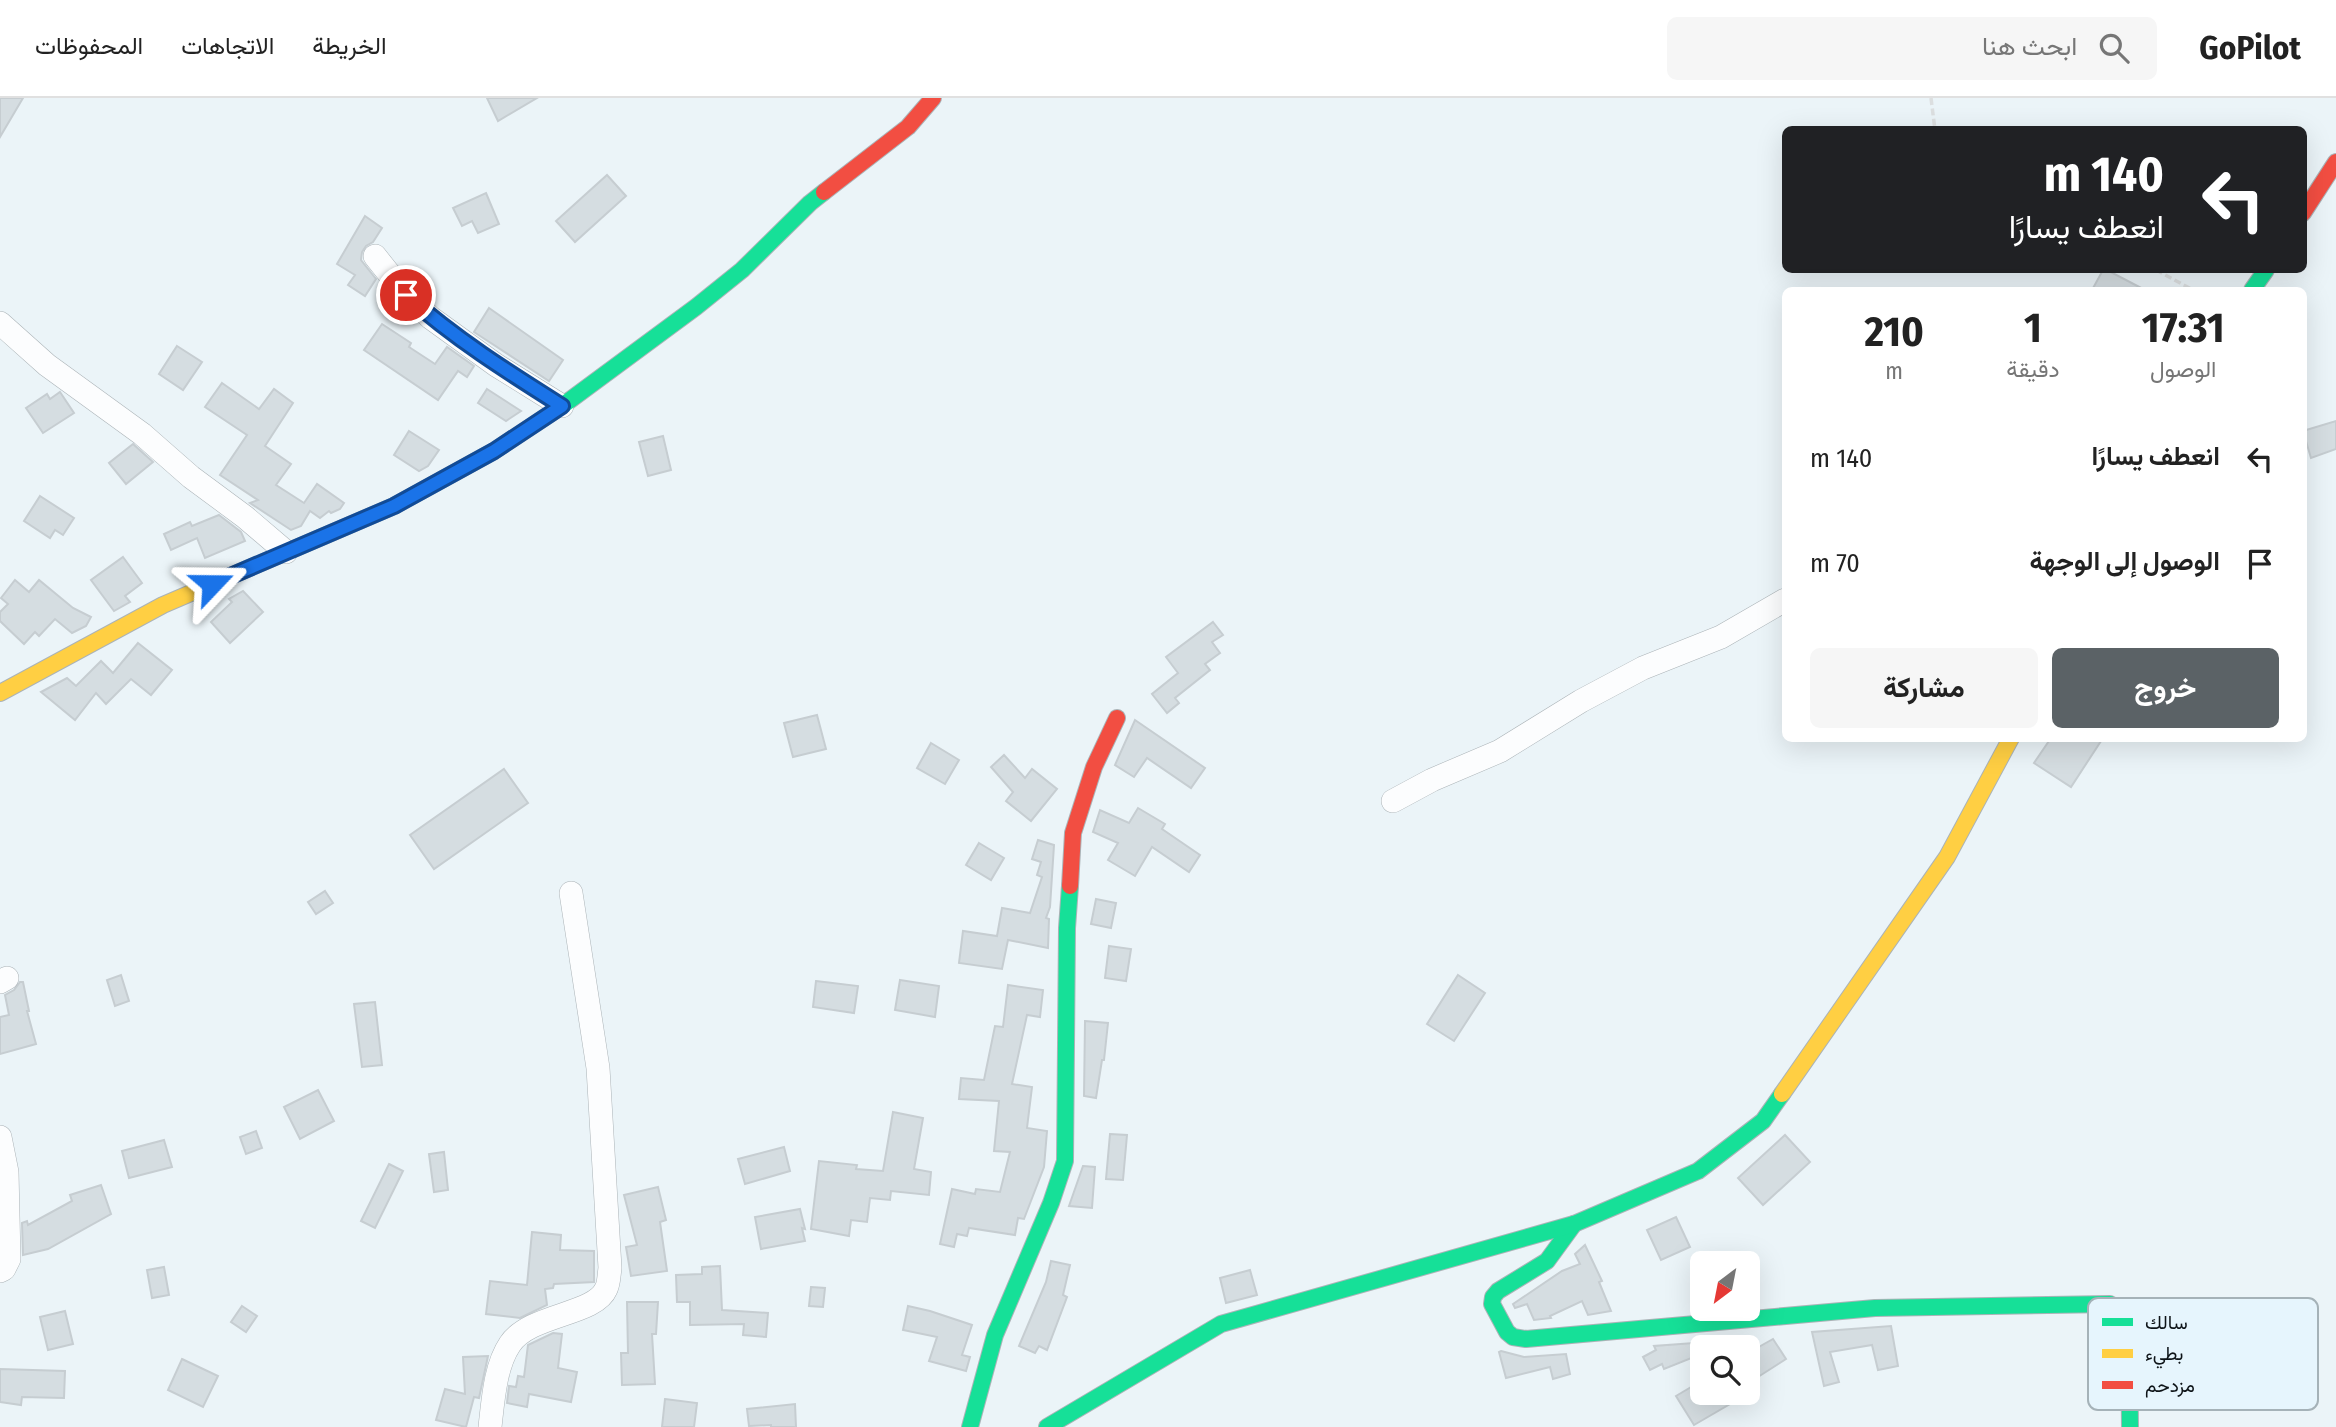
<!DOCTYPE html>
<html lang="ar">
<meta charset="utf-8">
<style>
body{margin:0;font-family:"Fira Sans Condensed",Vazirmatn,sans-serif;background:#f6f6f6;color:#222;direction:rtl;height:100vh;display:flex;flex-direction:column;font-size:26px;white-space:nowrap}
*{box-sizing:border-box;margin:0}
p{font-size:23px;color:#767676}
.icon{flex:none;width:38px;height:38px;fill:none;stroke:currentColor;stroke-width:2;stroke-linecap:round;stroke-linejoin:round}
.map{position:relative;flex:1;overflow:hidden;direction:ltr}
.panel{position:absolute;left:1782px;top:189px;width:525px;height:455px;display:flex;flex-direction:column;background:#fff;border-radius:10px;box-shadow:0 7px 28px #0002;direction:rtl}
.panel>*{flex:none}
.banner{position:absolute;left:1782px;top:28px;width:525px;height:147px;border-radius:10px;box-shadow:0 7px 28px #0002;direction:rtl;background:#202124;color:#fff;overflow:hidden}
.needle{width:46px;rotate:212deg}
.buttons{position:absolute;left:1690px;top:1153px;display:grid;gap:14px}
.buttons a{display:grid;place-items:center;width:70px;height:70px;border-radius:10px;background:#fff;box-shadow:0 7px 28px #0002;font-size:35px}
.pin{position:absolute;display:grid;place-items:center;width:60px;height:60px;color:#fff;margin:-30px;border:4px solid #fff;border-radius:50%;box-shadow:0 2px 7px #0007}
.me{position:absolute;width:77px;margin:-38px;rotate:67deg;stroke-linejoin:round;filter:drop-shadow(0 0 5px #0008)}
.turn{display:flex;align-items:center;gap:24px;height:147px;padding:0 28px;font-size:32px}
.turn .icon{width:91px;height:91px;stroke-width:2.5}
.turn b{display:block;font-size:49px;line-height:60px}
.eta{display:flex;justify-content:space-evenly;align-items:center;height:119px;text-align:center}
.eta b{font-size:42px;font-weight:700;line-height:49px}
.action{display:flex;gap:14px;margin-top:auto;padding:14px 28px}
.action a{flex:1;height:80px;border-radius:10px;background:#5b6266;color:#fff;font-size:28px;font-weight:700;line-height:80px;text-align:center}
.action a+a{background:#f6f6f6;color:#222}
ul{padding:0;list-style:none}
li{display:flex;align-items:center;gap:21px;height:105px;padding:0 28px}
li div{flex:1}
li b{display:block;font-size:26px}
li em{font-style:normal}
header{display:flex;align-items:center;gap:42px;box-sizing:border-box;height:98px;padding:0 35px;background:#fff;border-bottom:2px solid #e0e0e0}
header strong{font-size:33px}
nav{display:flex;gap:38px;margin-inline-start:auto;font-size:24px}
.search{width:490px;height:63px;background:#f6f6f6;display:flex;align-items:center;gap:18px;box-sizing:border-box;padding:0 24px;border-radius:10px;color:#767676;font-size:26px}
.map>svg:first-child{display:block}
.building{fill:#d5dde1;stroke:#c6cdd1;stroke-width:2}
.lines{fill:none;stroke-linecap:round;stroke-linejoin:round}
.street-casing{stroke:#abb3b7;stroke-width:24}
.fast-casing{stroke:#abb3b7;stroke-width:18}
.slow-casing{stroke:#abb3b7;stroke-width:18}
.jam-casing{stroke:#abb3b7;stroke-width:18}
.path{stroke:#dcdfe0;stroke-width:3.5;stroke-dasharray:7 3.5;stroke-linecap:butt}
.street{stroke:#fcfdfe;stroke-width:23}
.fast{stroke:#16e098;stroke-width:16}
.slow{stroke:#ffcf43;stroke-width:16}
.jam{stroke:#f24e42;stroke-width:16}
.route-casing{stroke:#114b97;stroke-width:18}
.route{stroke:#1a73e8;stroke-width:12}
.key{fill:#e6f5fd;stroke:#a5b2b8;stroke-width:2}
.key-label{font-size:19px;fill:#0e1418}
</style>
<header>
<strong>GoPilot</strong>
<div class="search"><svg class="icon" aria-label="search" viewBox="0 0 24 24"><circle cx="10" cy="10" r="6"/><path d="M15 15l6 6"/></svg>ابحث هنا</div>
<nav><a>الخريطة</a><a>الاتجاهات</a><a>المحفوظات</a></nav>
</header>
<div class="map">
<svg width="2336" height="1329" viewBox="0 0 2336 1329">
<rect width="100%" height="100%" fill="#ebf4f8"/>
<g class="building">
<path d="M0,0H23L0,39Z"/>
<path d="M487,0H537L498,23Z"/>
<path d="M607,77L626,98L575,144L556,123Z"/>
<path d="M486,95L499,126L478,135L472,123L462,128L453,110Z"/>
<path d="M365,118L382,130L373,144L366,148L362,154L361,162L376,181L365,198L348,187L355,177L337,166Z"/>
<path d="M2103,172H2107L2145,192H2092Z"/>
<path d="M489,210L563,262L549,283L474,234Z"/>
<path d="M382,226L411,245L409,249L435,266L447,249L474,268L467,279L458,273L438,302L364,252Z"/>
<path d="M177,248L202,264L183,292L159,276Z"/>
<path d="M222,285L259,311L274,291L293,305L265,348L291,366L276,387L304,405L317,386L344,405L340,411L331,415L329,413L320,420L310,413L301,428L291,432L250,405L258,402L220,377L247,337L205,309Z"/>
<path d="M487,291L521,313L506,323L478,305Z"/>
<path d="M60,294L74,315L43,335L26,310L47,296L50,301Z"/>
<path d="M2336,323V351L2311,360L2303,333Z"/>
<path d="M409,333L439,352L428,368L419,373L394,357Z"/>
<path d="M663,338L671,372L648,378L639,344Z"/>
<path d="M133,346L153,364L126,386L109,365Z"/>
<path d="M40,398L74,420L63,437L55,432L50,440L24,423Z"/>
<path d="M219,417L241,434L245,443L205,460L197,440L171,452L164,436L190,424L192,428Z"/>
<path d="M123,459L142,485L125,498L130,504L114,513L91,482Z"/>
<path d="M15,482L29,494L39,482L73,510L91,519L86,528L72,535L55,521L39,538L35,534L24,546L0,523V514L8,506L1,500Z"/>
<path d="M243,493L263,514L230,545L211,524L232,504L229,501Z"/>
<path d="M1213,524L1223,537L1212,544L1220,555L1205,566L1210,572L1175,600L1179,605L1167,615L1152,596L1178,575L1166,559Z"/>
<path d="M138,545L172,572L151,597L131,581L106,606L96,595L75,622L41,594L67,580L76,588L101,563L113,575Z"/>
<path d="M817,617L826,651L793,659L784,625Z"/>
<path d="M1135,622L1205,670L1191,690L1147,660L1134,679L1115,667Z"/>
<path d="M2051,640H2103L2071,689L2034,665Z"/>
<path d="M931,645L959,662L945,686L917,670Z"/>
<path d="M1004,657L1025,680L1032,671L1057,691L1031,723L1006,703L1013,694L991,669Z"/>
<path d="M504,671L528,705L434,771L410,737Z"/>
<path d="M1138,710L1165,726L1162,731L1200,757L1189,774L1152,749L1135,778L1108,762L1118,745L1093,734L1100,712L1129,725Z"/>
<path d="M1038,742L1054,747L1050,809L1046,820L1049,821L1048,850L1008,842L1002,871L959,865L963,833L997,838L1002,810L1030,815L1042,779L1037,777L1041,764L1032,761Z"/>
<path d="M979,745L1004,760L991,782L966,767Z"/>
<path d="M325,793L333,805L316,816L308,804Z"/>
<path d="M1096,801L1116,805L1111,830L1091,826Z"/>
<path d="M1109,848L1131,851L1126,883L1105,880Z"/>
<path d="M121,877L129,903L115,908L107,882Z"/>
<path d="M1458,877L1485,895L1454,943L1427,926Z"/>
<path d="M900,882L939,888L935,919L895,912Z"/>
<path d="M816,883L858,888L854,915L813,909Z"/>
<path d="M20,884H23L29,913H27L36,946L0,956V919L9,917L5,897L14,892Z"/>
<path d="M1008,887L1043,892L1040,919L1027,917L1012,986L1032,989L1027,1030L1047,1033L1044,1069L1024,1121L1018,1120L1015,1137L969,1130L967,1138L957,1136L954,1149L940,1146L952,1091L975,1096L976,1091L1000,1094L1010,1054L994,1053L999,1003L959,1001L961,980L984,982L995,928L1003,929Z"/>
<path d="M375,904L382,967L362,969L354,906Z"/>
<path d="M1085,923L1108,925L1104,962H1102L1096,1000L1084,998Z"/>
<path d="M318,992L334,1023L300,1041L284,1009Z"/>
<path d="M893,1014L923,1020L914,1071L931,1074L929,1097L891,1093L890,1102L870,1100L867,1124L851,1122L849,1138L811,1131L819,1063L857,1067L856,1071L883,1073Z"/>
<path d="M256,1033L262,1050L246,1056L240,1039Z"/>
<path d="M1110,1036L1127,1037L1123,1082L1106,1081Z"/>
<path d="M1785,1037L1810,1064L1763,1107L1738,1080Z"/>
<path d="M164,1042L172,1069L129,1080L122,1053Z"/>
<path d="M784,1049L790,1073L745,1086L738,1061Z"/>
<path d="M444,1054L448,1092L434,1094L429,1056Z"/>
<path d="M389,1066L403,1073L375,1130L361,1123Z"/>
<path d="M1083,1068L1095,1069L1092,1110L1069,1108Z"/>
<path d="M101,1087L111,1116L48,1151L23,1157L22,1125L27,1123L28,1127L72,1103L70,1097Z"/>
<path d="M658,1089L666,1122L660,1124L667,1173L631,1178L626,1149L637,1147L624,1097Z"/>
<path d="M800,1111L805,1131L802,1130L805,1143L761,1151L755,1119Z"/>
<path d="M1676,1119L1690,1149L1661,1162L1647,1132Z"/>
<path d="M532,1134L561,1137L560,1152L594,1153V1184L554,1186L553,1190L545,1191L547,1207L520,1220L486,1216L490,1183L527,1187Z"/>
<path d="M1585,1147L1602,1183L1599,1184L1611,1213L1588,1217L1582,1203L1550,1218L1551,1220L1534,1222L1527,1206L1515,1210L1513,1206L1562,1173L1580,1166L1575,1156Z"/>
<path d="M1051,1163L1070,1167L1063,1197L1067,1199L1047,1252L1039,1248L1035,1255L1019,1248L1046,1184Z"/>
<path d="M720,1168L722,1212L768,1215L766,1239L743,1237L744,1226L690,1227V1204H677L676,1177L702,1176V1169Z"/>
<path d="M164,1169L169,1197L152,1200L147,1172Z"/>
<path d="M1250,1172L1257,1197L1226,1205L1220,1180Z"/>
<path d="M811,1189L825,1190L823,1209L809,1208Z"/>
<path d="M627,1204H658L656,1236H652L655,1286L622,1287L621,1255H628Z"/>
<path d="M242,1208L257,1218L246,1234L231,1224Z"/>
<path d="M908,1208L930,1213L972,1227L962,1257L970,1259L966,1273L929,1263L937,1239L903,1232Z"/>
<path d="M65,1213L73,1246L48,1252L40,1219Z"/>
<path d="M1891,1228L1898,1268L1878,1272L1872,1247L1830,1254L1839,1284L1824,1288L1812,1234Z"/>
<path d="M553,1235L562,1236L558,1270L577,1274L571,1304L529,1296L527,1309L507,1305L509,1288L516,1289L518,1278L524,1279L528,1247Z"/>
<path d="M1773,1241L1786,1261L1758,1279L1748,1264V1255Z"/>
<path d="M1694,1245L1699,1257L1664,1271L1662,1266L1650,1272L1643,1259L1656,1252L1654,1248Z"/>
<path d="M1501,1253L1524,1259L1566,1256L1570,1276L1553,1281L1550,1269L1506,1280L1499,1254Z"/>
<path d="M488,1258L479,1300L474,1299L466,1329L436,1322L445,1291L465,1296L463,1259Z"/>
<path d="M182,1261L218,1278L203,1309L168,1292Z"/>
<path d="M0,1271L65,1273L64,1300L22,1299L21,1307L0,1304Z"/>
<path d="M1703,1282V1295H1749L1694,1327L1676,1298Z"/>
<path d="M665,1301L697,1305L694,1329H662Z"/>
<path d="M795,1306L796,1329H771V1327L749,1328L747,1311Z"/>
</g>
<g class="lines">
<g class="street-casing">
<g id="street">
<path d="M375,158L406,197L431,220L496,267L562,308"/>
<path d="M0,225L47,267L142,336L191,379L245,419L286,454"/>
<path d="M1393,703L1432,682L1500,653L1581,603L1643,570L1721,539L1785,502"/>
<path d="M0,884L7,880"/>
<path d="M0,1039L7,1074L9,1161L4,1171L0,1173"/>
<path d="M490,1329C493,1303 495,1268 510,1246C530,1216 595,1217 606,1191C609,1186 609,1176 610,1170L598,970L571,795"/>
</g>
</g>
<g class="fast-casing">
<g id="fast">
<path d="M2252,192L2266,172"/>
<path d="M191,495L394,408L494,353L562,308L696,209L742,172L810,105L824,94"/>
<path d="M1574,1126L1547,1163L1498,1193L1493,1199L1492,1206L1507,1234L1513,1239L1526,1241L1875,1210L2110,1206L2127,1218L2129,1230L2130,1329"/>
<path d="M970,1329L995,1237L1051,1105L1065,1063L1067,830L1070,788"/>
<path d="M1047,1329L1221,1226L1574,1126L1698,1073L1763,1023L1782,996"/>
</g>
</g>
<g class="slow-casing">
<g id="slow">
<path d="M0,595L163,507L191,495"/>
<path d="M1782,996L1947,759L2011,640"/>
</g>
</g>
<g class="jam-casing">
<g id="jam">
<path d="M824,94L908,29L933,0"/>
<path d="M2303,115L2336,64"/>
<path d="M1070,788L1073,735L1094,669L1117,620"/>
</g>
</g>
<g class="path">
<path d="M1931,0L1935,32"/>
<path d="M2156,172L2193,192"/>
</g>
<use href="#street" class="street"/>
<use href="#fast" class="fast"/>
<use href="#slow" class="slow"/>
<use href="#jam" class="jam"/>
</g>
<g class="lines">
<g class="route-casing">
<path id="route" d="M212,486L394,408L494,353L562,308C508,274 454,240 406,197"/>
</g>
<use href="#route" class="route"/>
</g>
<rect x="2088" y="1200" width="230" height="112" rx="10" class="key"/>
<rect x="2102" y="1220" width="31" height="8" fill="#16e098"/>
<rect x="2102" y="1251" width="31" height="9" fill="#ffcf43"/>
<rect x="2102" y="1283" width="31" height="8" fill="#f24e42"/>
<g class="key-label">
<text x="2145" y="1231">سالك</text>
<text x="2145" y="1262">بطيء</text>
<text x="2145" y="1294">مزدحم</text>
</g>
</svg>
<div class="buttons">
<a><svg class="needle" viewBox="-14 -14 28 28"><path d="M0-13l5 13h-10z" fill="#e53935"/><path d="M0 13l5-13h-10z" fill="#767676"/></svg></a>
<a><svg class="icon" aria-label="search" viewBox="0 0 24 24"><circle cx="10" cy="10" r="6"/><path d="M15 15l6 6"/></svg></a>
</div>
<div class="pin" style="left:406px;top:197px;background:#d93025"><svg class="icon" aria-label="arrive" viewBox="0 0 24 24"><path d="M6 21V4h12l-3 4 3 4H6"/></svg></div>
<svg class="me" style="left:212px;top:486px" viewBox="-20 -20 40 40"><path d="M0-17L14 15 0 8-14 15z" fill="#1a73e8" stroke="#fff" stroke-width="4"/></svg>
<div class="banner">
<div class="turn"><svg class="icon" aria-label="left" viewBox="0 0 24 24"><path d="M17 20v-9H6M10 6l-5 5 5 5"/></svg><div><b>140 m</b>انعطف يسارًا</div></div>
</div>
<section class="panel">
<div class="eta">
<div><b>17:31</b><p>الوصول</p></div>
<div><b>1</b><p>دقيقة</p></div>
<div><b>210</b><p>m</p></div>
</div>
<ul>
<li><svg class="icon" aria-label="left" viewBox="0 0 24 24"><path d="M17 20v-9H6M10 6l-5 5 5 5"/></svg><div><b>انعطف يسارًا</b></div><em>140 m</em></li>
<li><svg class="icon" aria-label="arrive" viewBox="0 0 24 24"><path d="M6 21V4h12l-3 4 3 4H6"/></svg><div><b>الوصول إلى الوجهة</b></div><em>70 m</em></li>
</ul>
<div class="action"><a>خروج</a><a>مشاركة</a></div>
</section>
</div>
